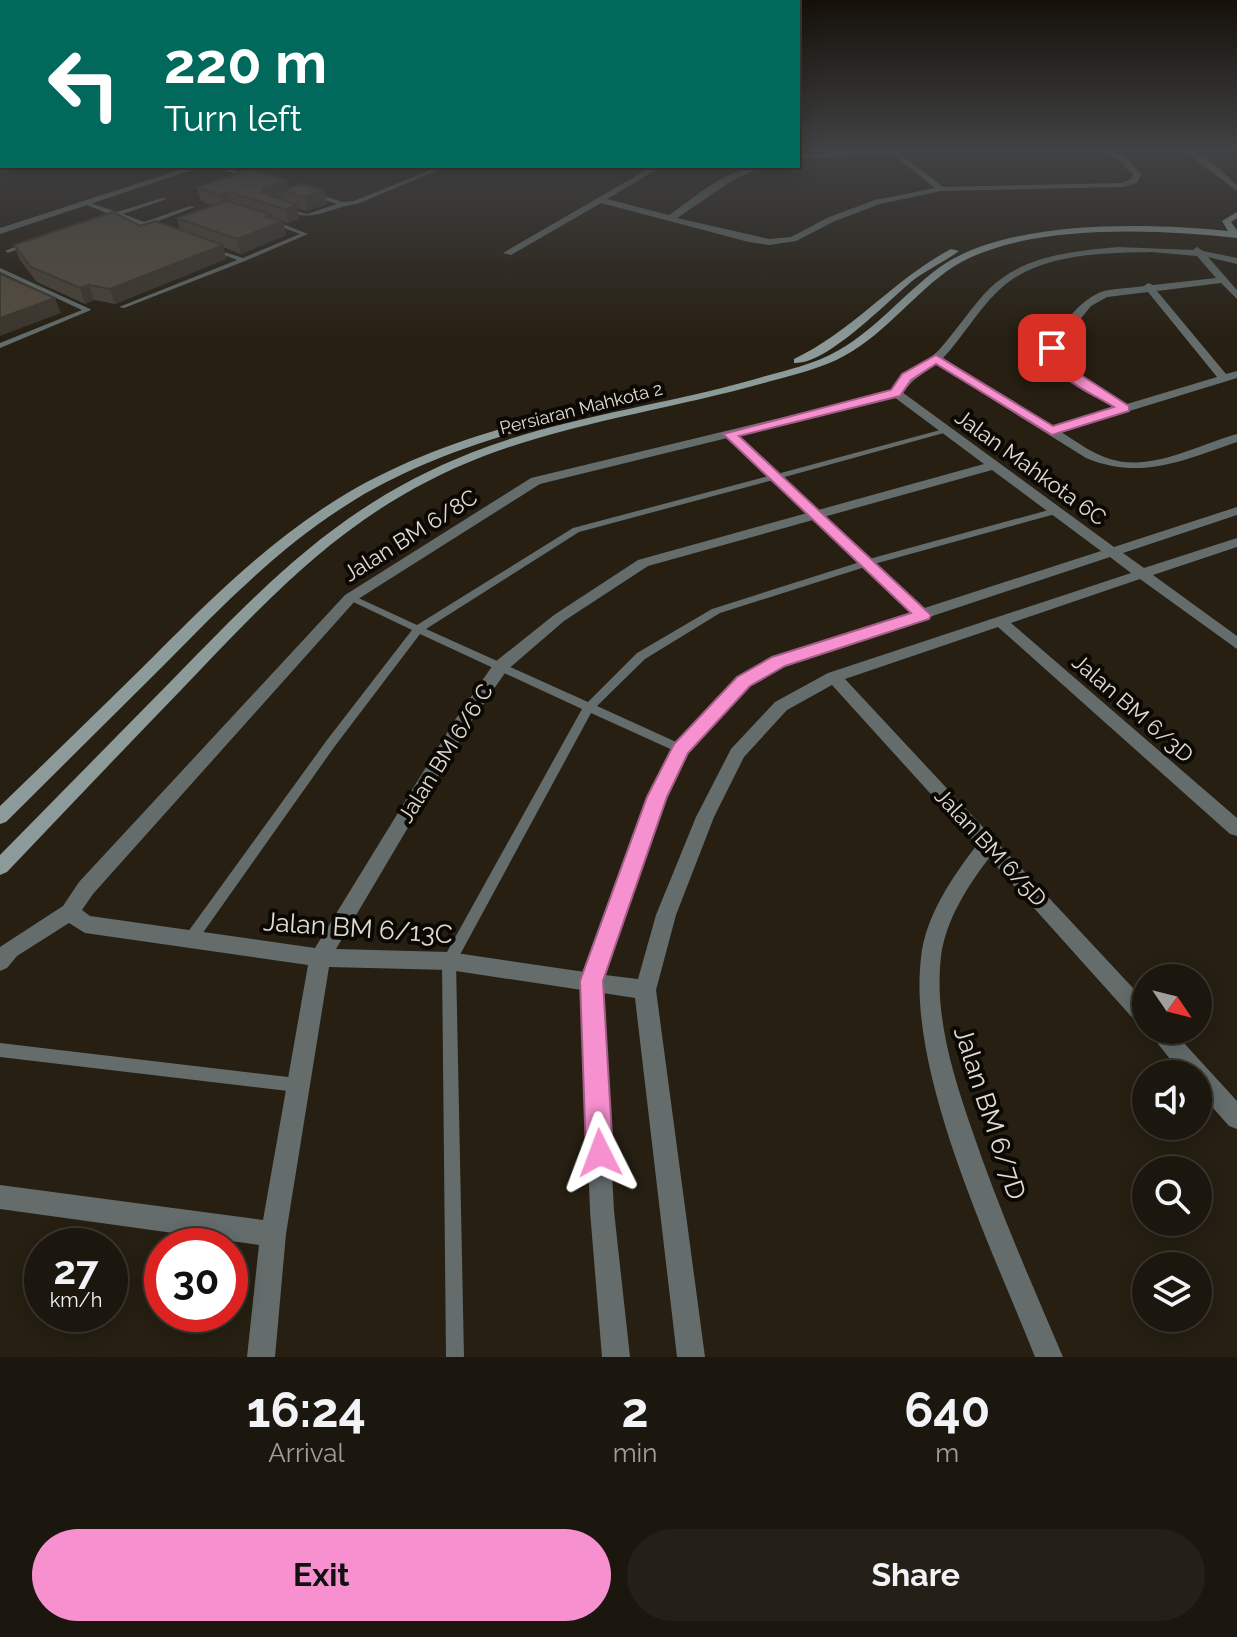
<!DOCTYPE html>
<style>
body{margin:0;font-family:Raleway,sans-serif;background:#252017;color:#f1f3f6;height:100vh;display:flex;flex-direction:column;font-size:30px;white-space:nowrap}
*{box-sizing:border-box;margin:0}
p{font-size:26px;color:#a09f9e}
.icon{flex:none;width:44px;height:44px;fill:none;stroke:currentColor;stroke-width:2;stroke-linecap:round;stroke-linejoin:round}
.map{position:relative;height:1357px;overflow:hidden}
.drawer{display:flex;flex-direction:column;background:#1c170e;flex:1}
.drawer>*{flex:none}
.hud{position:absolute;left:0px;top:0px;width:800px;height:168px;box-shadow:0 4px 20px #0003,0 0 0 2px #3a362e;background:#00695c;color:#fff;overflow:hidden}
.needle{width:52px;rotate:125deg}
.controls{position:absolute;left:1132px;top:964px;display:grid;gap:16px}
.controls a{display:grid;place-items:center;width:80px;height:80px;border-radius:50%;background:#1c170e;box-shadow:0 4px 20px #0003,0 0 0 2px #3a362e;font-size:40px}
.speed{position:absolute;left:24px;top:1228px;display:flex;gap:16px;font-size:40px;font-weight:700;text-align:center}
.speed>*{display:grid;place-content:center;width:104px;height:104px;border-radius:50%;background:#1c170e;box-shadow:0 4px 20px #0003,0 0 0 2px #3a362e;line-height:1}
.speed small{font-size:20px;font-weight:400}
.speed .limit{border:12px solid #d22;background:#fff;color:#111}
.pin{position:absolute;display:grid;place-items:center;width:68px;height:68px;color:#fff;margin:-34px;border-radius:16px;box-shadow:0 4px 12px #0006}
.me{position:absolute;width:88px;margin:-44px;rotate:357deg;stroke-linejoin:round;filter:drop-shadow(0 0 6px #0008)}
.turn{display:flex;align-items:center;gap:28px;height:168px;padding:0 32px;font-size:36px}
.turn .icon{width:104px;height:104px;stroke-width:2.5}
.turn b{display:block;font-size:56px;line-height:68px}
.eta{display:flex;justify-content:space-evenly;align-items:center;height:136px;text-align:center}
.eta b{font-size:48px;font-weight:700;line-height:56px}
.primary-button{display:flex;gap:16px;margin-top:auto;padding:16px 32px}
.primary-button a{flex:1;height:92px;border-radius:48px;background:#f790ce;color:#111;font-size:32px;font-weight:700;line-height:92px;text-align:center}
.primary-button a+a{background:#252017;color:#f1f3f6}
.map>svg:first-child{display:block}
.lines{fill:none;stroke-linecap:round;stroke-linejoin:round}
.service{fill:#646d6c;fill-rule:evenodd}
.minor{fill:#646d6c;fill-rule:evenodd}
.tertiary{fill:#646d6c;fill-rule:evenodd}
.secondary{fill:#8c9a99;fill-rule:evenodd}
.wall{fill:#494236}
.shaded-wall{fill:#3c362c}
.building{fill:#554d3f;stroke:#3c362c;stroke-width:2}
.route{fill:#f790ce;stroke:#a15e86;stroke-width:2}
.labels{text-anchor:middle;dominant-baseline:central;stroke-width:8;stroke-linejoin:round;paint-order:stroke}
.far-street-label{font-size:18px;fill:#e0dcd3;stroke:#0c0905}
.street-label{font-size:22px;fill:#e0dcd3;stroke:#0c0905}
.near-street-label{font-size:26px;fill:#e0dcd3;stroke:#0c0905}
</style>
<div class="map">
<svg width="1237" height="1357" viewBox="0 0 1237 1357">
<rect width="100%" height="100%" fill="#261f12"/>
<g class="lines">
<g class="service">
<path d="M212,166H221L254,177L249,178Z"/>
<path d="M413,166H422L436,171L357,204C327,208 314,223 284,211L287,209L307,214L337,204L312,196L314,193L343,202L354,201L428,171Z"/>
<path d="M162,198L167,199L123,214L144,222L190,206L195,207L150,224L161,228L162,229L159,231L113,216L85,204L90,203L117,212Z"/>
<path d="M271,221H275L308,234L245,261L124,308L119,307L237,260L211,250V248L243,258L300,234L271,223Z"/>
<path d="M27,242L30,244L29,245L8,253L5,251Z"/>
<path d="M0,268L90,309L91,310L0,348V343L82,310L0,272Z"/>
<path d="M944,429H947L951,431L781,478L869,559L1056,508L1059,509V513L874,564L927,613L928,615L927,617H919L865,567L720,613L645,659L597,706L685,746L687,749L685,752H677L591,713L456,962L464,1357H446L442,961L582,709L420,634L335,746L195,944L190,946L185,944L183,940L185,936L327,740L412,630L345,598L346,596H354L417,625L573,528L769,476L726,436V432H732L777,474ZM773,480L860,562L712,609L637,653L588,702L426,629L579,532Z"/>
<path d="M0,1043L297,1078L302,1080L305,1085L302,1090L297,1092L0,1057Z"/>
</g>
<g class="minor">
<path d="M863,151H897L943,187L1121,183L1131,179L1133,174L1117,159L1097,151L1123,155L1141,174L1137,183L1122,187L941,191L880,204L835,221L796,241L769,245L749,242L601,203L511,255L503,253L653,166H663L607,199L669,215C696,197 729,166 763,166L730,182L677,218L769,239L791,237L829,217L875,200L935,188L891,153L798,159V155Z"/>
<path d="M1184,151C1204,151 1222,172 1237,185V191Z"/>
<path d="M1118,247L1193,250L1197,247L1203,251L1237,258V264L1208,257L1237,290V299L1221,283L1157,291L1226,374L1237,371V378L1061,432C1077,442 1093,454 1110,459C1152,472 1197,445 1237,434V442C1184,460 1141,481 1086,458L936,364L914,380L902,392L1114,547L1237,507V515L1123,553L1144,568L1237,538V547L1153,575L1237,636V649L1140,579L1011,623L1237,818V836L1230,834L998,627L845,679L1146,1002V1027L1138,1024L989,858C967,887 946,920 941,956C934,1015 953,1075 972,1130C998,1207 1031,1282 1063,1357H1035C992,1248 907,1074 921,958C925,917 952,877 977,845L832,685L787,710L744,757L714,817L676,915L656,990L705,1357H677L635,998L603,993L614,1211L630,1357H602L590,1211L582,990L449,970L329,967L286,1234L275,1357H247L259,1245L0,1209V1185L263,1220L308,965L85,933L69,923L17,956L7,968L0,971V947L63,906L79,882L345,595L531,478L892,391C904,373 924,365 939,350C957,330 971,307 990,288C1024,255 1075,251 1118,247ZM1152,252L1197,256L1216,278L1153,285L1148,283L1144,286C1131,288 1117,288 1104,291C1081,297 1051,335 1048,358L1065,376L1116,408L1053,427L943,358C963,337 977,311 998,291C1037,253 1101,253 1152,252ZM1148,292L1217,377L1127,404L1073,372L1058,357L1060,344L1091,306L1107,297ZM894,397L984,464L638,560L554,615L495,662L455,720L315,948L90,916L82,910L93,894L355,601L540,484ZM992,470L1101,551L773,657L737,677L675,745L648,797L585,972L449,952L336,949L467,728L507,670L564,621L648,566ZM1110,557L1131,573L828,673L775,702L731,749L696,817L656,915L638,979L605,975L666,797L688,753L749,685L785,665Z"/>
<path d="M1147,1030H1172L1237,1101V1129L1229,1126L1198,1091V1074H1182Z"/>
</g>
<path class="tertiary" d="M192,166H204L0,234V228Z"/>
<g class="secondary">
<path d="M1237,212V218L1231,222L1237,230V238C1156,229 1015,222 947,271C905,302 876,345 827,364C807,372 785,377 764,383C671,409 574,422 484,456C350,508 278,589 182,689C123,750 65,811 7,872L0,875V855C59,795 118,735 177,675C272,578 343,503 473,452C563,417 660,406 752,380C775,373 799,368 821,359C869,339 899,297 940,267C1008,219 1148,223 1228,231L1222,221Z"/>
<path d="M951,249L959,251C946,261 930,268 916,278C889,299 828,365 794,363V359C853,331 894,279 951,249Z"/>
<path d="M561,413L567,417L565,419C488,438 412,463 345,506C276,550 219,609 162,667C110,719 58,770 6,822L0,824V806C51,757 102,707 152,658C209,601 267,543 336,500C405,457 482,432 561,413Z"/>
</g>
</g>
<path class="wall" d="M287,180L288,188L325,190L327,204L307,211L297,208L299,219L288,223L283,222L286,235L241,254L223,247L226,259L115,304L94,300L85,304L37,282L20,260L14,245L140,226L180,230L177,218L214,206L201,201L197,187Z"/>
<g class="shaded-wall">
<path d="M287,180L289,193L282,191L283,196L267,202L262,193L264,189Z"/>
<path d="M325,190L327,204L307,211L304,197Z"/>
<path d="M229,192L232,205L221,208L218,195Z"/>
<path d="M297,205L299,219L288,223L285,209Z"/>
<path d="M272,215L274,225L283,221L286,235L241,254L237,239L266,217Z"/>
<path d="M223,245L226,259L115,304L110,289Z"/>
<path d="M89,285L94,300L85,304L80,288Z"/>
<path d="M55,298L61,313L0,336V318Z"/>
</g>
<g class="building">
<path d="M251,169L287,180L264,189L262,193L297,205L285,209L229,192L218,195L197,187Z"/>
<path d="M300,184L325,190L304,197L282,191Z"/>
<path d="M228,201L272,215L266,217L283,221L237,239L177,218Z"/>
<path d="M113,212L140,226L155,221L223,245L110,289L89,285L80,288L31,267L14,245Z"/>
<path d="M0,274L55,298L0,318Z"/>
</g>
<linearGradient id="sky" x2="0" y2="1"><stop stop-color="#15110a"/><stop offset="0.44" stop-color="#414244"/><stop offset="1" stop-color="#414244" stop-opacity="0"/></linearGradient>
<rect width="1237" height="341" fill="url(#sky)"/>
<path class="route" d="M1052,345L1058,348L1059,358L1067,366L1129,406V411L1052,435L936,364L911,380L900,396L739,436L931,615L929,619L785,666L750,686L688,753L667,797L603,981L613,1153L609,1163L600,1167L590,1163L586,1153L580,981L647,797L674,744L737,677L772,657L911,613L723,434L891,390L902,374L936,355L1053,426L1114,407C1092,393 1049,377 1046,348Z"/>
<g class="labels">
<g class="far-street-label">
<text transform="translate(581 408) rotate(-14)">Persiaran Mahkota 2</text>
</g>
<g class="street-label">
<text transform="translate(1031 467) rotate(36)">Jalan Mahkota 6C</text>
<text transform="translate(410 535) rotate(-32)">Jalan BM 6/8C</text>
<text transform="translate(1133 708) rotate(41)">Jalan BM 6/3D</text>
<text transform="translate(445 753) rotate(-58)">Jalan BM 6/6 C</text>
<text transform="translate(991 847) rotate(47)">Jalan BM 6/5D</text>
</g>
<g class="near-street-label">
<text transform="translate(358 928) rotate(4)">Jalan BM 6/13C</text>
<text transform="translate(990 1113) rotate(72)">Jalan BM 6/7D</text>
</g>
</g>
</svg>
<div class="controls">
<a><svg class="needle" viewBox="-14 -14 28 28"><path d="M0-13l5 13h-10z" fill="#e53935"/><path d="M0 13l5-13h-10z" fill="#a09f9e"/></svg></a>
<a><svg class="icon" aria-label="sound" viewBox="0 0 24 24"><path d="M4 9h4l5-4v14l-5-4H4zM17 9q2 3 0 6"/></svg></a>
<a><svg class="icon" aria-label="search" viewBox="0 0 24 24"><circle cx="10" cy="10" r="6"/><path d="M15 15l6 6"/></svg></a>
<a><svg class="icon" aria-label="layers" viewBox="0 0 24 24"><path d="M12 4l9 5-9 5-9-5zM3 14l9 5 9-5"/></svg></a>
</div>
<div class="speed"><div>27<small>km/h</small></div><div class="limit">30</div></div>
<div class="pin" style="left:1052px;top:348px;background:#d93025"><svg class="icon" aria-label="arrive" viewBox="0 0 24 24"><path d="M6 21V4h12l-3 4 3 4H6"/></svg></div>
<svg class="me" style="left:600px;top:1153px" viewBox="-20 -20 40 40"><path d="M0-17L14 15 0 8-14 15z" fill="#f790ce" stroke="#fff" stroke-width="4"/></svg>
<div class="hud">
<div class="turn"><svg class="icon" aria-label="left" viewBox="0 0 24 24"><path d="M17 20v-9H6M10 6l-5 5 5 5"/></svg><div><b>220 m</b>Turn left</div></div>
</div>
</div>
<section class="drawer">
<div class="eta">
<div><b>16:24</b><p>Arrival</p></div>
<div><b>2</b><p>min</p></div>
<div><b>640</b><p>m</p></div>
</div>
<div class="primary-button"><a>Exit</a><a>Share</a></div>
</section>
